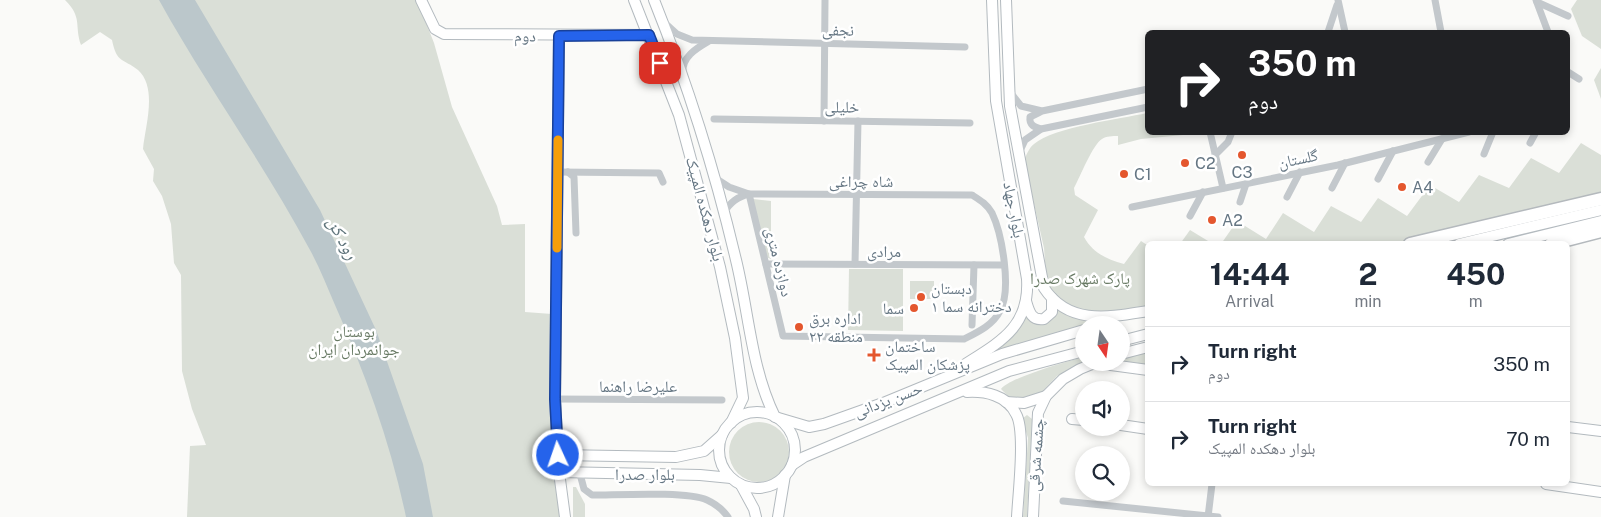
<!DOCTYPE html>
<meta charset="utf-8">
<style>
body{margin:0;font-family:"Public Sans","Noto Naskh Arabic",sans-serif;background:#f6f6f7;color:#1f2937;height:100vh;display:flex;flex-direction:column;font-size:19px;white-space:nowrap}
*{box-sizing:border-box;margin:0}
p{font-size:16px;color:#747a83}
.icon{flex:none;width:28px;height:28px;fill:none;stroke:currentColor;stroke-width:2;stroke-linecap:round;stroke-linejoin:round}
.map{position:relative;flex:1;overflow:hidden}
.side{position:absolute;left:1145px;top:241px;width:425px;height:245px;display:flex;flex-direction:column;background:#fff;border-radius:8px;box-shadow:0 2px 8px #0003}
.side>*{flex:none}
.guide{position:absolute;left:1145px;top:30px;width:425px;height:105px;border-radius:8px;box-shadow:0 2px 8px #0003;background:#202124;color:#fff;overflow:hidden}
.needle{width:32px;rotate:167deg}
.controls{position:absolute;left:1075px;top:316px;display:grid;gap:10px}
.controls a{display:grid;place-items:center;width:55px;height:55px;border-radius:50%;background:#fff;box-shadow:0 2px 8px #0003;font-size:25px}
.pin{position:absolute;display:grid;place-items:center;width:42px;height:42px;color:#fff;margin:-21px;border-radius:10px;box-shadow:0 2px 8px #0006}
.me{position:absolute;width:55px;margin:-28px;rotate:357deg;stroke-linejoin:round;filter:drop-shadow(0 0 4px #0008)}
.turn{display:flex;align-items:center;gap:18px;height:105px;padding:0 20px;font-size:22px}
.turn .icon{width:65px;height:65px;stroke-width:2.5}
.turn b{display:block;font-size:35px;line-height:42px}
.eta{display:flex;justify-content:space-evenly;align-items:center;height:85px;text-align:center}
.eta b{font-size:30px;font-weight:700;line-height:35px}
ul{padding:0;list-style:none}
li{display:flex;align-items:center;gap:15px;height:75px;padding:0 20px;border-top:1px solid #e0e1e3}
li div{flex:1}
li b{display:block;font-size:19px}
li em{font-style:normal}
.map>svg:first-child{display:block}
.green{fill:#dadfd7}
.water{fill:#bbc7cb}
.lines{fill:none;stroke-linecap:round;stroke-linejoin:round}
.secondary-casing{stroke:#b3babf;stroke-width:12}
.highway-casing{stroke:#b4b9bd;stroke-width:15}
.street{stroke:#c3c8cc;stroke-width:7}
.secondary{stroke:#fff;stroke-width:10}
.highway{stroke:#fff;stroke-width:12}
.route-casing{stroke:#184099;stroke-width:12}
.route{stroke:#2563eb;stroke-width:9}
.slow{stroke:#f59e0b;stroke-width:9}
.poi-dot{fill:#e4572e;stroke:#fff;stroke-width:2}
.labels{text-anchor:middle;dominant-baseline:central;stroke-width:5;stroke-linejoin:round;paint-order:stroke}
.street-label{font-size:16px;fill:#657683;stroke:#fff}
.poi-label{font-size:16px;fill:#657683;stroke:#fff;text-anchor:start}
.park-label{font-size:16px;fill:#687a64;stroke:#fff}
.water-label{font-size:18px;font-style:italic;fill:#60757c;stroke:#fff}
</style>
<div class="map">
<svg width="1601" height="517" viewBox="0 0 1601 517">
<rect width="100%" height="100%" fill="#fafaf8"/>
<g class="green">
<path d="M65,0H417L434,43L452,107L497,206L502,225L525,224V312L552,314L560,517H187L190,446L206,445L192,409L182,371L181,275L174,263L171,224L162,196L153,181L154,169L143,149C145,127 158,88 138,70C123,58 117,64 112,40L100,32L81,45C74,25 83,18 65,0Z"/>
<path d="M1577,0H1601V49L1582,36L1571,9Z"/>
<path d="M1601,68V99L1594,80Z"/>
<path d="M1147,113L1148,132L1204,133L1141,139L1118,145V136C1113,136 1106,136 1102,139C1093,144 1080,177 1074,188L1075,195L1098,210L1084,237C1093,253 1106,259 1124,264L1141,241L1147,245V307L1093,315L1065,304L1051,290L1046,276L1044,248L1024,160C1027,154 1029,148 1034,144C1054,127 1120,119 1147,113Z"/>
<path d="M1581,143L1601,155V194L1395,244H1221L1237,221L1266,239L1283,213L1314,232L1331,206L1361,222L1378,198L1407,216L1430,185L1459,202L1479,175L1509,188L1531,158L1559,173Z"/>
<path d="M753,199L771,201V259L766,257Z"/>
<path d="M1190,230L1213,244H1180Z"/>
<path d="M849,269H903V331L848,330Z"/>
<rect x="910" y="281" width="24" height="18"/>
<path d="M1056,304L1097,321L990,352L1015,333L1026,311L1034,321Z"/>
<path d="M1147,350V367L1121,362V358Z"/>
<path d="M1084,357V362L1057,376L1039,395L1011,399L1001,389C1009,378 1068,361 1084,357Z"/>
<path d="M1027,415L1032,419L1027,517H1023L1028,438L1022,419Z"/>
<circle cx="759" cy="452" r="30"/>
<path d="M573,487H576L585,504V517H573Z"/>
</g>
<path class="water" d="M159,0H195L320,210L376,330L423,464L433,517H406C391,444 365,373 335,305C327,287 320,268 310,250C264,164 206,85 159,0Z"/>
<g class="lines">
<g class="secondary-casing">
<g id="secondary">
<path d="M421,0L435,29L444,34L649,35"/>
<path d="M634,0L679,115L720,267L735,338L743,398L731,423"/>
<path d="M654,0C688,85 715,171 736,260C749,313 751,368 775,417L809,427L824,424L883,403L1002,354L1084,330"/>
<path d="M1006,0L1010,106L1044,288C1069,326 1110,317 1148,311"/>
<path d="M559,36L555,399L559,472L565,517"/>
<path d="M1459,244L1601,210"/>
<path d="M1508,244L1601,221"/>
<path d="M1026,301C1029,311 1031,321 1044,319L1052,312V298"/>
<path d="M1121,341L1148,334"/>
<path d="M1121,354L1148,347"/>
<path d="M1096,363L1148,370"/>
<path d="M964,365C1000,342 1030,327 1027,279L996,101L992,0"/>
<path d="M967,392C985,391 1007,395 1016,414C1026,431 1018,495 1017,517"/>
<path d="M1006,402L1024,403L1046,396"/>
<circle cx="757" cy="450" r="38"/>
<path d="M1072,419L1084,420"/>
<path d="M1121,425L1148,429"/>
<path d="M1568,427L1601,431"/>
<path d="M558,455L676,457L704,451L722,435"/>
<path d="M792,465L804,457L1009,371L1084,351"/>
<path d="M559,472L700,475L731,478"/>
<path d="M1546,484L1601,492"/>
<path d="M741,485L754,509L756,517"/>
<path d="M778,517L785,475"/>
<path d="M1033,517L1038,413L1046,396L1063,379L1080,369L1097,362"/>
</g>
</g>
<g class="highway-casing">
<g id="highway">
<path d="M1410,244L1601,199"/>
<path d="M1551,244L1601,231"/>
</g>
</g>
<g class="street">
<path d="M1338,0L1345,32"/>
<path d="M1435,0L1441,32"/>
<path d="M1536,0L1548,32"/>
<path d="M1537,2L1568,16"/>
<path d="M666,24L677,34L692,40L965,47"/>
<path d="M1328,32L1337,5"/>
<path d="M1568,72L1579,79"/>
<path d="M683,73C681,57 697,48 709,41"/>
<path d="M1010,92L1021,106L1042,111L1148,89"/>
<path d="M1040,112L1030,117C1029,125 1034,127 1041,129"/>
<path d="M714,119L970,123"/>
<path d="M824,121L825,0"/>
<path d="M1210,132L1223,188"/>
<path d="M1530,143L1536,132"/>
<path d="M1019,153L1025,140L1041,129L1148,107"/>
<path d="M1484,154L1493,132"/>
<path d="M1215,155L1228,142L1232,132"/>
<path d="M1428,162L1442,139"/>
<path d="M558,172L659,173L663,182"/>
<path d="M568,172L574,177L576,233"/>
<path d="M715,178L729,187L749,194C737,197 731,202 724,212"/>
<path d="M1378,179L1393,151"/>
<path d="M1332,188L1345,163"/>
<path d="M749,194L972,195C980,200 987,204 992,213C1002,234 1012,290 1000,311C993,325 978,332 964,339L783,336Z"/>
<path d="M1287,197L1300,172"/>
<path d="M1240,202L1246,184"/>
<path d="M1132,207L1338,165L1469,132"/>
<path d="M1190,216L1203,192"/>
<path d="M766,264L1003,265"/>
<path d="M855,264L858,121"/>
<path d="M972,325L974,265"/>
<path d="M555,399L722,400"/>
<path d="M580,474L584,489L592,495C618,495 686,491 707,500C716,504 723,510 728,517"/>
<path d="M1063,501L1218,517"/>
<path d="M1208,517L1212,484"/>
</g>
<use href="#secondary" class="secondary"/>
<use href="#highway" class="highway"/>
</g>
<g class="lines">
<g class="route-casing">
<path id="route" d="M558,455L555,399L559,36L649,35L660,63"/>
</g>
<use href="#route" class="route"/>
<path class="slow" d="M557,248L558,140"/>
</g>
<g class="poi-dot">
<circle cx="1242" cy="155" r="5"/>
<circle cx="1185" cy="163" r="5"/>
<circle cx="1124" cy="174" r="5"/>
<circle cx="1402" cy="187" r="5"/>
<circle cx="1212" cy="220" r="5"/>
<circle cx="921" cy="297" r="5"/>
<circle cx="914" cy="308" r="5"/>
<circle cx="799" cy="327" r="5"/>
<path d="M871.5 347.5h5v5h5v5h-5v5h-5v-5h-5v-5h5z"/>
</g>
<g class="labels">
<g class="street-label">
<text transform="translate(838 30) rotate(1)">نجفی</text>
<text transform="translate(525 36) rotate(1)">دوم</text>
<text transform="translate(842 107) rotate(1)">خلیلی</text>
<text transform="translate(1298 159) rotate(-12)">گلستان</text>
<text x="861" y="181">شاه چراغی</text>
<text transform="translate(705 209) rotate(75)">بلوار دهکده المپیک</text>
<text transform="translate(1014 210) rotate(79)">بلوار جهاد</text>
<text x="884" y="251">مرادی</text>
<text transform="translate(779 262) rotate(76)">دوازده متری</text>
<text x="638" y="386">علیرضا راهنما</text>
<text transform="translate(888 400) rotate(-21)">حسن یزدانی</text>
<text transform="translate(1036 455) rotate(-86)">چشمه شرقی</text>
<text x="645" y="474">بلوار صدرا</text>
</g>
<g class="poi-label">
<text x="1195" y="163">C2</text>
<text x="1242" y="172" text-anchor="middle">C3</text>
<text x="1134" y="174">C1</text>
<text x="1412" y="187">A4</text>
<text x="1222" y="220">A2</text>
<text x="931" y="288">دبستان<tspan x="931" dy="18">دخترانه سما ۱</tspan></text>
<text x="904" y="308" text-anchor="end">سما</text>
<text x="809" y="318">اداره برق<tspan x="809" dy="18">منطقه ۲۲</tspan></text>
<text x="885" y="346">ساختمان<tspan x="885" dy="18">پزشکان المپیک</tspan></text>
</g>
<g class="park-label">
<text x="1080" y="278">پارک شهرک صدرا</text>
<text x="354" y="331">بوستان<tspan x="354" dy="18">جوانمردان ایران</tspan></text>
</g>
<g class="water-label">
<text transform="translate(343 238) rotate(62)">رود کن</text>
</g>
</g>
</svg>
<div class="controls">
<a><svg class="needle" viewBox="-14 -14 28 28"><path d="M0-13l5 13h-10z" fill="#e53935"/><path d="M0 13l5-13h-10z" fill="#747a83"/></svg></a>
<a><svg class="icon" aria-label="sound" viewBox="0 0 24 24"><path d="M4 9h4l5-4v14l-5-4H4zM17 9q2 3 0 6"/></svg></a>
<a><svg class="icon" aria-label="search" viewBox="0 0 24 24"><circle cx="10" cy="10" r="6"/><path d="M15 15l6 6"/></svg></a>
</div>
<div class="pin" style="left:660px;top:63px;background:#d93025"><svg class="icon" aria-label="arrive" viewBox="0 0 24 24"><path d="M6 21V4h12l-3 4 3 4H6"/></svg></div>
<svg class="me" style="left:558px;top:455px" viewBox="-20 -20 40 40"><circle r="17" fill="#2563eb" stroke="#fff" stroke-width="3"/><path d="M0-11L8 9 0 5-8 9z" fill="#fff"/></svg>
<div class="guide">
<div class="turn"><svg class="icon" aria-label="right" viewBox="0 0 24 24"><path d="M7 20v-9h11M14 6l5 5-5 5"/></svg><div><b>350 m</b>دوم</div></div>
</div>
<section class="side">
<div class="eta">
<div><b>14:44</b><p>Arrival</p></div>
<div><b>2</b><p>min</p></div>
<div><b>450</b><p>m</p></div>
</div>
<ul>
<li><svg class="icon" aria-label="right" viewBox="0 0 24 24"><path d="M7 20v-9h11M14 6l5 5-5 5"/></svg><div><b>Turn right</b><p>دوم</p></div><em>350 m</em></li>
<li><svg class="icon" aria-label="right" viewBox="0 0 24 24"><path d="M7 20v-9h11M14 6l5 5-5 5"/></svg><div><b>Turn right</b><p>بلوار دهکده المپیک</p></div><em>70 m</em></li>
</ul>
</section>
</div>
